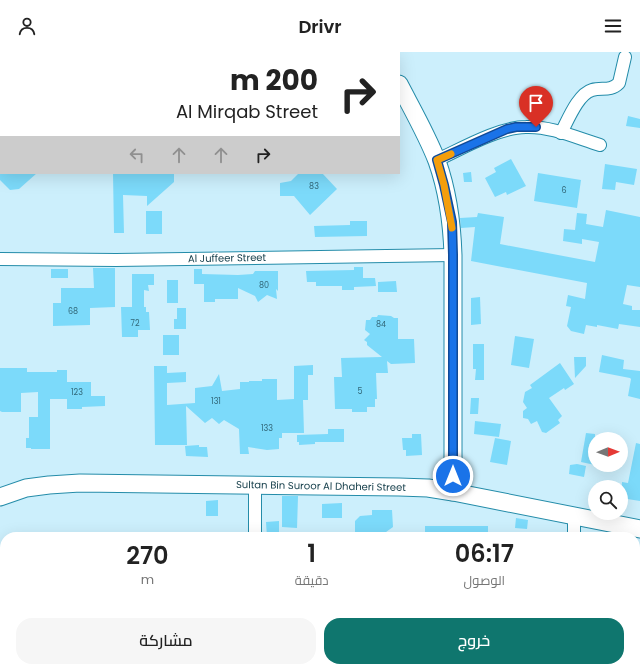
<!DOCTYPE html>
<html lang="ar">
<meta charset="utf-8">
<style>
body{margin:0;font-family:Poppins,Cairo,sans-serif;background:#f6f6f6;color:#222;direction:rtl;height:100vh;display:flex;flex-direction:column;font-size:15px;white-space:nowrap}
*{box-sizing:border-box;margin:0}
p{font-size:13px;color:#767676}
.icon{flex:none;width:22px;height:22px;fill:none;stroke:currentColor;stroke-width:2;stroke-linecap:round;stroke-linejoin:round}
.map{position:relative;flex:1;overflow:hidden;direction:ltr}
.sheet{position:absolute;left:0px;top:480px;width:640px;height:140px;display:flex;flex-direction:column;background:#fff;border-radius:16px 16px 0 0;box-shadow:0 4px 16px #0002;direction:rtl}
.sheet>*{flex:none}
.top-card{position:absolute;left:0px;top:0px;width:400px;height:122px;box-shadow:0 4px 16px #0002;direction:rtl;background:#fff;color:#222;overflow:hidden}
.needle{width:26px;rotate:89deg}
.fabs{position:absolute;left:588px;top:380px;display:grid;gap:8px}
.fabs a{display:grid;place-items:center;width:40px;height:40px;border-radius:50%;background:#fff;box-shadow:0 4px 16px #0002;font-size:20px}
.pin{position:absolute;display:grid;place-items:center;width:34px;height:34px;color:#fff;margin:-41px -17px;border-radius:50% 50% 50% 0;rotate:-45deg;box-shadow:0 0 4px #0007}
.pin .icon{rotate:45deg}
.me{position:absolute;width:44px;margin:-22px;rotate:0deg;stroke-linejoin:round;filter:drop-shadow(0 0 3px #0008)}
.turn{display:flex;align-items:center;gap:14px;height:84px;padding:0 16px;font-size:18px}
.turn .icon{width:52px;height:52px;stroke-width:2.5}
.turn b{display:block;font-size:28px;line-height:34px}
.lanes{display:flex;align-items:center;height:38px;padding:0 16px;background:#0003;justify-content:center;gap:20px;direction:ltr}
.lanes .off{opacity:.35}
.eta{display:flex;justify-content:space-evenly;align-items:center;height:68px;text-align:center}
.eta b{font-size:24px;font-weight:600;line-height:28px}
.button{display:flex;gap:8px;margin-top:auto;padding:8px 16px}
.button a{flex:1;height:46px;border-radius:16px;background:#0f766e;color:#fff;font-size:16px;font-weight:600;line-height:46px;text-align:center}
.button a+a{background:#f6f6f6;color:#222}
header{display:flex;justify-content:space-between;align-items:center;height:52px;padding:0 16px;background:#fff;font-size:18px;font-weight:600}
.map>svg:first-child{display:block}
.building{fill:#7cdafa}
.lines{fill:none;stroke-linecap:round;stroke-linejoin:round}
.street-casing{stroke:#248ca9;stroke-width:14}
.secondary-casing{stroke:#248ca9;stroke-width:19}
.street{stroke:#fff;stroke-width:12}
.secondary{stroke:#fff;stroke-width:17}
.route-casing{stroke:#114b97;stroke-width:10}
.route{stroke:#1a73e8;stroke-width:7}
.slow{stroke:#f59e0b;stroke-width:7}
.labels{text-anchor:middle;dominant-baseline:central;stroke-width:3;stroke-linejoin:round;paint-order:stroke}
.number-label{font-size:8px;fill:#316778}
.street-label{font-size:10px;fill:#18414d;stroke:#fff}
</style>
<header><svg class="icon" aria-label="menu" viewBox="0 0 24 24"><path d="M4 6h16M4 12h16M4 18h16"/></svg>Drivr<svg class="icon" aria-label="person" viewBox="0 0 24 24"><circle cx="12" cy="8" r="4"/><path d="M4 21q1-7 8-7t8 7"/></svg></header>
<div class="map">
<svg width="640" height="620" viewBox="0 0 640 620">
<rect width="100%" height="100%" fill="#cceffc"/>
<g class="building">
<path d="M628,64L640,67V76L626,74Z"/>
<path d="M511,107L526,134L507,143L506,140L495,145L485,126L496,120L494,116Z"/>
<path d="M605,112L637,117L634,133L616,130L615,138L602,137Z"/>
<path d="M471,120L472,130H464L463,121Z"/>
<path d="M0,121H37L19,137L10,138L0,128Z"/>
<path d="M113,121H174V130L147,154V144L123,143L124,181H114Z"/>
<path d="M299,121H322L337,137L310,163L294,144H280V131L291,129Z"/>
<path d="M538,121L581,128L577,156L534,149Z"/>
<path d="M606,158L640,165V235L627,233L623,252L632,254V258H640V275L619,272L618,277L597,273V275L586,273L584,282L571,279L567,274L571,255L566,254L568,243L585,247L587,231L471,209L475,175L461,176L460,166L477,165L478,161L504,165L500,192L595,210L599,190L582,187V192L563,189L564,177L575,178L577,161L587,162L586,172L603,175Z"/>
<rect x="146" y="159" width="16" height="23"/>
<path d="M350,169H367V184L315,185L314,174L350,173Z"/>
<path d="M354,215H363V226H375L376,234L354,235V238H342V234H316V230H307L306,219L354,218Z"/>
<path d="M93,216H115V255L90,256V273L53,274V251H61V236H94Z"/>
<rect x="51" y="217" width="17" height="9"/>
<path d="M194,217H202V222L238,223L253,222L255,219H278V239L276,237L277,247L267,243L258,250L255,244L238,236V247H215V250H204V232H194Z"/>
<path d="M132,222H154V233H148L149,239L144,238V255H146V260H149L150,278H138V285H122L121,255H132Z"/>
<rect x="167" y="228" width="11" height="23"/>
<path d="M396,229L397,240H378V230Z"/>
<path d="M480,245L481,272L471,273V246Z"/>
<path d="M177,256H186V277H174V267H177Z"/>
<path d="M378,263L391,264L394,266H398V287H414L415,311L391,312L387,309L388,321H376L377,347H375V355H367V360H352V357H335L334,325H342L341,306L382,305L367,293V290L364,288L370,282L365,278L366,268H370L372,265H377Z"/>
<rect x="163" y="283" width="16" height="20"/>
<path d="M515,284L534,287L529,316L511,313Z"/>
<path d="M473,292H484V328H475L476,317H473Z"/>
<path d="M602,303L624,308L623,317L640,319V347L628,344L631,327L630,326L599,320Z"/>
<path d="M574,305H586V314L575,326Z"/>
<path d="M560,311L574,332L565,338L564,336L549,346L562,364L558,368L560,371L546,381L542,380L537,369L531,372L528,367L523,366V359L527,356L523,350L525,340L532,336L530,333Z"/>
<path d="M313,313V323H308V348H303L304,381H282V386H279V397L267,398L248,395L249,402H240L239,377L224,368L219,372L212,366L205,371L186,354L187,393H155L154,314H167V321L186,320V330L167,331V353L195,351V336L212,334L219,322L222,339L240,337V330H249V329H262V327H277V348L294,347V314Z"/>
<path d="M0,316H27V320H57V318H67V330H91V344H105V354L82,355V357H67V347H50V397H31V396H26V386H29V365H38V340L21,341V360H2L0,359Z"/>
<path d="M471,346H479L478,362H470Z"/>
<path d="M475,369L501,372L499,385L474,382Z"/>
<path d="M328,377H344V390H315V392L299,393V390H297V383L328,382Z"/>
<path d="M586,381L595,382V413L581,410Z"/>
<path d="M412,382H421L422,403L406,404V398H403L402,386H412Z"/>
<path d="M495,386L511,389L507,413L490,410Z"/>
<path d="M636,391L640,392V449L621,446L622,430L628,431Z"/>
<path d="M199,393V395H207L208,405L186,404L185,394Z"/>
<path d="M577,412L586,414L584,425L569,422L570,413Z"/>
<path d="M282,444H298L297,476L282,475Z"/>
<path d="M218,448V464H206V449Z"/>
<path d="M342,451V466H322V452Z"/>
<path d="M372,458H392L393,475L386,480L393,485H355V469L360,464L372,463Z"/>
<path d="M516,466L528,468L527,477L515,476Z"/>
<path d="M279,469V485H267L266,470Z"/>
<path d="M425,474H488V484L425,485Z"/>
</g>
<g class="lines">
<g class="street-casing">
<g id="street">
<path d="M80,1V0"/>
<path d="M0,71H1"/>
<path d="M561,81C568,68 578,42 592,38C602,35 610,40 619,31L625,5"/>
<path d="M437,108C461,97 499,75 526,75C551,74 577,86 600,93"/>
<path d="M0,207L116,208L453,203"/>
<path d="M255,485V433"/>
<path d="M574,485V464"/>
<path d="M255,620V615"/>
<path d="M574,620V615"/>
</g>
</g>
<g class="secondary-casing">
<g id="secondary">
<path d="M383,0L384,1"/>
<path d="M399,32C412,57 427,83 437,109C448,140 452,171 453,203V440"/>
<path d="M0,445L26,436L49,433L80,431L399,435L428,436L453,440L640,477"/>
</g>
</g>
<use href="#street" class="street"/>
<use href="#secondary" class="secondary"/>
</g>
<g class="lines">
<g class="route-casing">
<path id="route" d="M453,424V203L452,170L444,133L437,108L507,77L516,75H536"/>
</g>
<use href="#route" class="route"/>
<path class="slow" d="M451,102L437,108L444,133L452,176"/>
</g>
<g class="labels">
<g class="number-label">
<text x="314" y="134">83</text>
<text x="564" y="138">6</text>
<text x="264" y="233">80</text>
<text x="73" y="259">68</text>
<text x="135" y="271">72</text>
<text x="381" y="272">84</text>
<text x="360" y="339">5</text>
<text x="77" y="340">123</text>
<text x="216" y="349">131</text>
<text x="267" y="376">133</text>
</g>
<g class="street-label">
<text transform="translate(227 206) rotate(-1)">Al Juffeer Street</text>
<text transform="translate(321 434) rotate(1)">Sultan Bin Suroor Al Dhaheri Street</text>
</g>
</g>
</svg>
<div class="fabs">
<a><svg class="needle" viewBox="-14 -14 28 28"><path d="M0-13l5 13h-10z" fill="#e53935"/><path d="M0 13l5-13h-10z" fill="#767676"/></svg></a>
<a><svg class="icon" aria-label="search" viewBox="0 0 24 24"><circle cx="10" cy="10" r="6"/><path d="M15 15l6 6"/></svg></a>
</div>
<div class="pin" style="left:536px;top:75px;background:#d93025"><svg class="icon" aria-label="arrive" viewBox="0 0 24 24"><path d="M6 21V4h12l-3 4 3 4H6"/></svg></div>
<svg class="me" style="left:453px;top:424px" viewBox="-20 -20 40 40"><circle r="17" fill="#1a73e8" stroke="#fff" stroke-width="3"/><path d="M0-11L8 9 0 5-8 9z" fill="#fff"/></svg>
<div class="top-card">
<div class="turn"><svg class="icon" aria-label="right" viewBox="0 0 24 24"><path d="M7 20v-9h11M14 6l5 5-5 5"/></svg><div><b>200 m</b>Al Mirqab Street</div></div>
<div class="lanes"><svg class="icon off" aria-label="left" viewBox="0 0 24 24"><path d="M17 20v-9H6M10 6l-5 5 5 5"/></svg><svg class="icon off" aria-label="ahead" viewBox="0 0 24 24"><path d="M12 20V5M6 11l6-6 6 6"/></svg><svg class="icon off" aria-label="ahead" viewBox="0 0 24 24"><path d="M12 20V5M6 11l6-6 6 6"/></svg><svg class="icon" aria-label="right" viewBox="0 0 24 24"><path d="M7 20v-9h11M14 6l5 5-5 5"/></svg></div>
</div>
<section class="sheet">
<div class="eta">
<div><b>06:17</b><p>الوصول</p></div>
<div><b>1</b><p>دقيقة</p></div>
<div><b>270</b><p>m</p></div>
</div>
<div class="button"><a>خروج</a><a>مشاركة</a></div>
</section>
</div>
